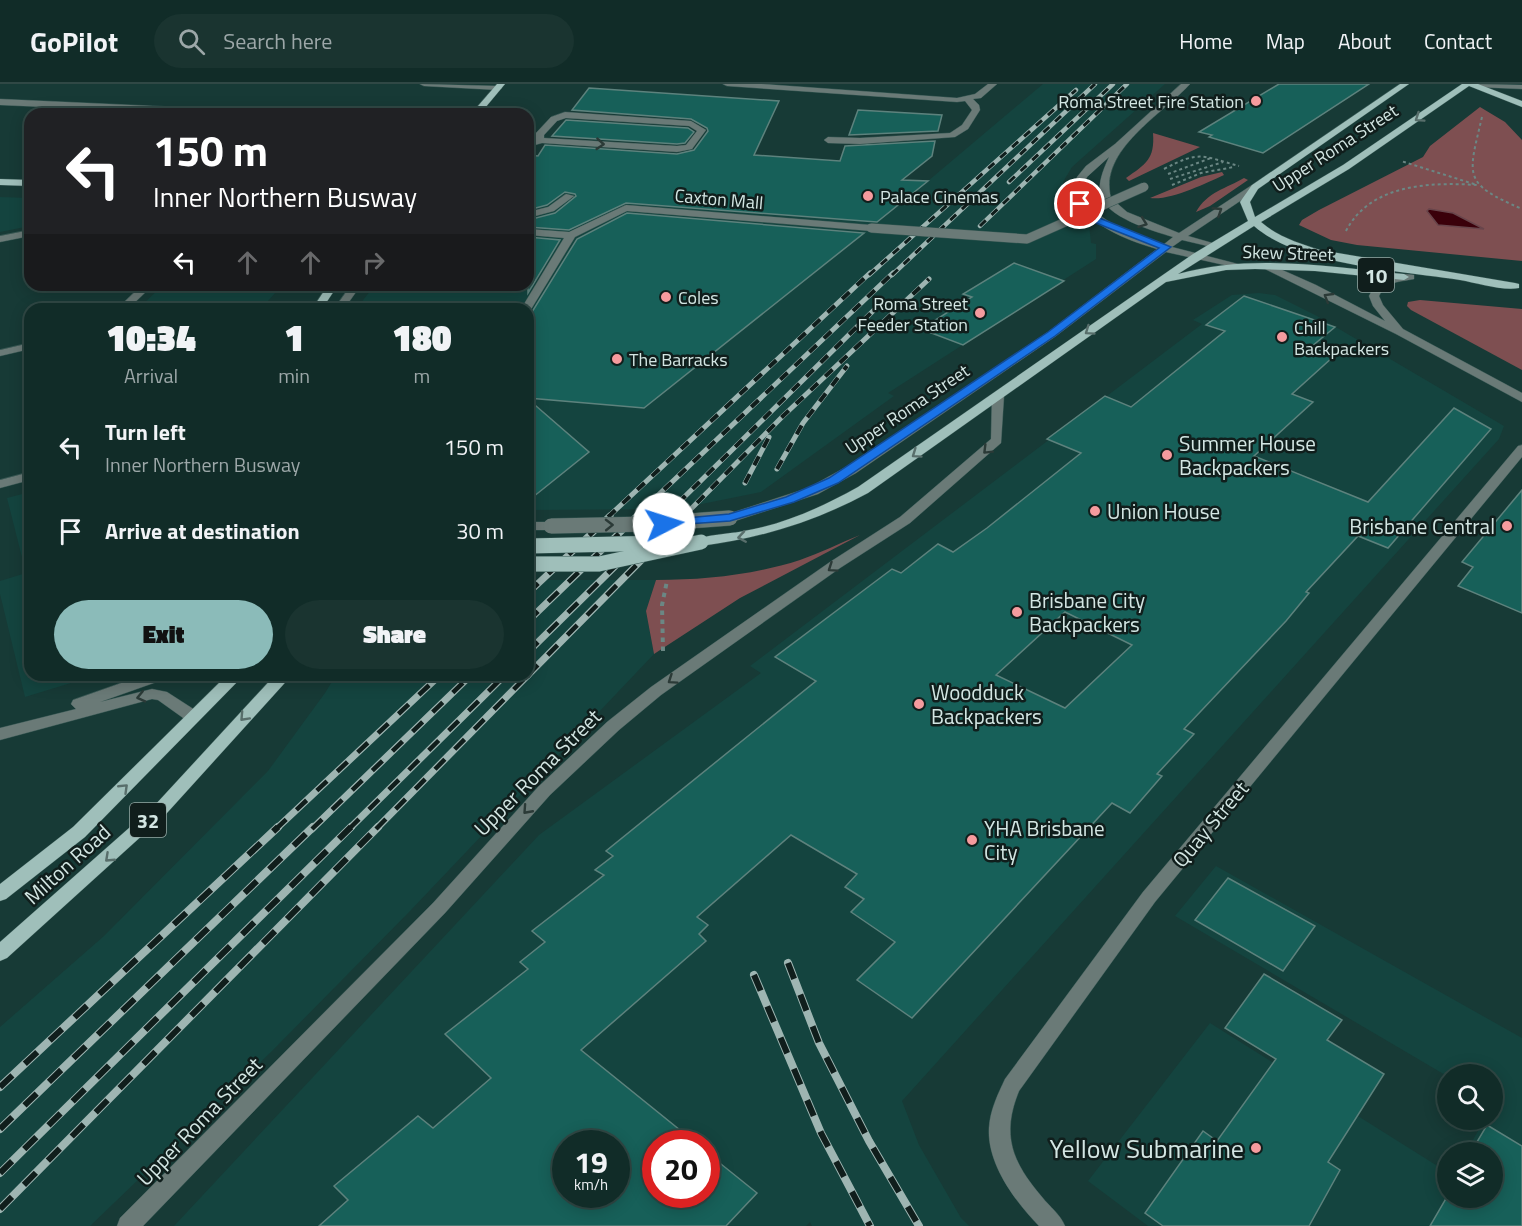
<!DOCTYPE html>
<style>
body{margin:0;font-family:"Titillium Web",sans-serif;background:#1a3430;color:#f1f3f6;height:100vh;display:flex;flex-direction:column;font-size:22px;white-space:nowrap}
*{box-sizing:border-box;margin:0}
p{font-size:20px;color:#9ca7a8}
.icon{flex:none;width:33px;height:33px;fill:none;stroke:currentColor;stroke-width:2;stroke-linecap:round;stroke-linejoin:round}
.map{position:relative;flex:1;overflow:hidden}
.details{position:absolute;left:24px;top:219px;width:510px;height:378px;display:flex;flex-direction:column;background:#112c28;border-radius:18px;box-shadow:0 3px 15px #0003,0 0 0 2px #304845}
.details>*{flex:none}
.guide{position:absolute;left:24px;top:24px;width:510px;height:183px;border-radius:18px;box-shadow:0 3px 15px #0003,0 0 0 2px #304845;background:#202124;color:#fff;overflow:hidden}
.controls{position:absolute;left:1437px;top:980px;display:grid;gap:12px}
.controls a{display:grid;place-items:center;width:66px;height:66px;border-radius:50%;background:#112c28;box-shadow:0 3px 15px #0003,0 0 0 2px #304845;font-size:30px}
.speed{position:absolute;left:552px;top:1046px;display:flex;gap:12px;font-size:30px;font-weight:700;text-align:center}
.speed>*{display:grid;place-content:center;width:78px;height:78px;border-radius:50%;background:#112c28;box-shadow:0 3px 15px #0003,0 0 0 2px #304845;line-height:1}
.speed small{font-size:15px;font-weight:400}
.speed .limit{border:9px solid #d22;background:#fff;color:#111}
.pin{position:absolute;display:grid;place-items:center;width:51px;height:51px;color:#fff;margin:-26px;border:3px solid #fff;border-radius:50%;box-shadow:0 2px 6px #0007}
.me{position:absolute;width:66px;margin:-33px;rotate:85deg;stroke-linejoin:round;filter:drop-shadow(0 0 4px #0008)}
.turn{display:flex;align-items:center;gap:21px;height:126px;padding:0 30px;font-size:27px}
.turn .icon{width:78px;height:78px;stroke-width:2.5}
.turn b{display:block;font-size:42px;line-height:51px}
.lanes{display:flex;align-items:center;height:57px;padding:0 30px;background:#0003;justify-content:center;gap:30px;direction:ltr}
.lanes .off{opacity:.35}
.eta{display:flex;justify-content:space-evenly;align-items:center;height:102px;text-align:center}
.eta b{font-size:36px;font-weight:800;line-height:42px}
.primary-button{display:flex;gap:12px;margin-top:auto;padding:12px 30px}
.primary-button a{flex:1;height:69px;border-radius:36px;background:#8bbbb9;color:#111;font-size:24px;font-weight:800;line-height:69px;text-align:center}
.primary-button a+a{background:#1a3430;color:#f1f3f6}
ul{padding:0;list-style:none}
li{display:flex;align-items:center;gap:18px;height:84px;padding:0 30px}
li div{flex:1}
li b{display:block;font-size:22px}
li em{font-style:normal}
header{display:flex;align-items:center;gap:36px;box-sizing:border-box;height:84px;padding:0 30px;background:#112c28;border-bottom:2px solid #304845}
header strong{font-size:28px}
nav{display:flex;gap:33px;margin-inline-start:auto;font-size:21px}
.search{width:420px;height:54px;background:#1a3430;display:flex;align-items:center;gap:15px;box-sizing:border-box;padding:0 21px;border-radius:33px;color:#9ca7a8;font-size:22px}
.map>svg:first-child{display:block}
.built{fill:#14443f;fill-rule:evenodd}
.green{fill:#7e4f51}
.water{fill:#3a000a;stroke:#68454b;stroke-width:1.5}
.building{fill:#176059;stroke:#5d827d;stroke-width:1.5;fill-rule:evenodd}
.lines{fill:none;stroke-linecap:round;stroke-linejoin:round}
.minor-casing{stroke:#355652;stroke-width:1}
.major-casing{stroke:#355652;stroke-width:1}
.path-far1{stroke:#6b8784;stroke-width:2;stroke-dasharray:3 3;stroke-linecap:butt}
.path{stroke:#6b8784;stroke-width:4;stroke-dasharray:4.5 4.5;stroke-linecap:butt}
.minor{fill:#6a7a77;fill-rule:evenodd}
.major{fill:#9fbfba;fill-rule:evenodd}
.rail-far3-casing{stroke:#9eb5b2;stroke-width:4.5}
.rail-far2-casing{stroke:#9eb5b2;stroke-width:5}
.rail-far1-casing{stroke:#9eb5b2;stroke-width:7}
.rail-casing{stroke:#9eb5b2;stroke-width:8}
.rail-far3{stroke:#101e1c;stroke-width:3;stroke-dasharray:8;stroke-linecap:butt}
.rail-far2{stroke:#101e1c;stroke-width:4;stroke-dasharray:10;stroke-linecap:butt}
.rail-far1{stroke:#101e1c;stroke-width:4.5;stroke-dasharray:14;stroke-linecap:butt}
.rail{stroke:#101e1c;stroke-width:6;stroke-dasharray:17;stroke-linecap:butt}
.minor-bridge-far1-casing{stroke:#355652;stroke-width:10;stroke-linecap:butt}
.minor-bridge-casing{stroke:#355652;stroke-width:16;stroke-linecap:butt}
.major-bridge-casing{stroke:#355652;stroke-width:16;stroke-linecap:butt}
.minor-bridge-far1{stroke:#6a7a77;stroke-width:9}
.minor-bridge{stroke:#6a7a77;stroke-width:15}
.major-bridge{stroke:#9fbfba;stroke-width:15}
.oneway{stroke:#586e6b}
.oneway2{stroke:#2b3a37}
.route{fill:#1a73e8;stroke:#114b97;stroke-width:1.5}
.poi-dot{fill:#f59b9e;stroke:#101e1c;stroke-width:2}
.labels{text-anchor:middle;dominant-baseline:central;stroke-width:5;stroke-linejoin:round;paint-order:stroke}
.far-poi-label{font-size:18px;fill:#d3e6e3;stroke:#101e1c;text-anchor:start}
.far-street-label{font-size:18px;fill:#d3e6e3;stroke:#101e1c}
.shield{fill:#101e1c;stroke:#98aaa7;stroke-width:1.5}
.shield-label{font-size:20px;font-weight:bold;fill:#d3e6e3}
.poi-label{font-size:21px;fill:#d3e6e3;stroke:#101e1c;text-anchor:start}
.street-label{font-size:21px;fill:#d3e6e3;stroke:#101e1c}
.near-poi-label{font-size:26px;fill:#d3e6e3;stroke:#101e1c;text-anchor:end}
</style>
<header>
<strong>GoPilot</strong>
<div class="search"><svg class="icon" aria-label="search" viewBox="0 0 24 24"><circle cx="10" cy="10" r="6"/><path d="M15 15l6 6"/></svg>Search here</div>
<nav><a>Home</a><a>Map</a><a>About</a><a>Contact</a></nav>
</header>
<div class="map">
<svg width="1522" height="1142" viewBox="0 0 1522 1142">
<rect width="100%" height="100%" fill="#173a36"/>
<g class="built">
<path d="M1043,0H1165L1072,83L1063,98L1064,113L1089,140L1091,159L1096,160V175L888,309L894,312L761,408L677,425L528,426V225H356L375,201H528V71L928,97Z"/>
<path d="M0,113L30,114V142L0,148Z"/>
<path d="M163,201H282L261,225H138Z"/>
<path d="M1259,209L1275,211L1317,232L1504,342L1499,355L902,1017L919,1061L961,1134L969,1142H812L810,1138L806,1142H174L539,751L761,589L750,582L1202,240L1193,236L1232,211ZM566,1059H616V1110H566ZM656,1059H706V1110H656Z"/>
<path d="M30,408V591H97L25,613L0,510V497L26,489L7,414Z"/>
<path d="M528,496H656L646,527L654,570L410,827L272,967L90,1142H0V943L104,852L268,687L325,609L336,591H528Z"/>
<path d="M1216,782L1522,954V1142H1148L1088,1097L1210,939L1447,1088L1448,1113H1492V1068H1466L1485,1035H1492V990H1448L1447,992L1175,832Z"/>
</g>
<g class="green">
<path d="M1480,23L1505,38L1522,56V177L1357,161L1331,156L1299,141L1302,136L1319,126L1423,73L1430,62Z"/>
<path d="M1153,49L1200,63L1129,97L1126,94C1146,80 1155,75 1153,49Z"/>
<path d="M1222,88L1224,91C1206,99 1170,117 1150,114L1201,93Z"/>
<path d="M1244,94L1248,96L1210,122L1196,128C1207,108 1227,104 1244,94Z"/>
<path d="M1420,216L1522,225V286L1411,226L1407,222L1408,218Z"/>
<path d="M860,451L740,514L654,570L646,527L656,496C705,496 753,491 800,476C820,469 840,459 860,451Z"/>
</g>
<path class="water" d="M1429,125L1453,129L1484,145L1438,141L1427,127Z"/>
<g class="building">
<path d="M1279,0H1369L1263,69L1209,53L1212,51L1199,48Z"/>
<path d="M589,4L779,17L754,71L840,77L845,62L935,57L932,72L902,96L928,97L877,138L626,119L569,146L528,143V136L555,129L576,112L575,110L565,108L547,121L528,126V71L538,72L545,61L677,70L694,66L708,47L707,44L691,35L572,26Z"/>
<path d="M858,26L942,31L938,47L849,51Z"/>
<path d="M566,36L688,44L694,48L685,59L677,60L552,52Z"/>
<path d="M627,129L864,149L644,324L528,314V229L532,228L577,155Z"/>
<path d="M528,153L560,156L528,209Z"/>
<path d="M1014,179L1064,197L963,261L921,245L972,213L963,210Z"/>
<path d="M1244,212L1335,243L1311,263L1334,272L1292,310L1313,318L1254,372L1368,418L1454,324L1491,345L1388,464L1358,452L1306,508L1309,509L1286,537L1184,645L1194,650L1157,690L1162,692L1130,729L1112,719L912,934L857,896L895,858L851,828L864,815L845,803L857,790L791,751L697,833L708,841L699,850L706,857L581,966L696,1059H656V1110H706V1068L757,1109L726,1142H319L348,1116L334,1102L418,1032L433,1044L491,994L445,950L528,885L520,878L545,858L532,847L604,791L595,786L613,772L606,767L816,597L775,573L892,485L901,489L938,460L953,468L987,444L1081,369L1047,355L1105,312L1131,323L1225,247L1206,241ZM1065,528L1132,561L1065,624L996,591ZM566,1059H616V1110H566Z"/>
<path d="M528,315L589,368L528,417Z"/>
<path d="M1522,406V529L1458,502L1473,483L1462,478Z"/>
<path d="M1228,794L1315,842L1283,887L1195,836Z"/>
<path d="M1264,890L1342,936L1327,956L1384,990L1328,1078L1340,1086L1309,1142H1163L1145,1129L1203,1047L1217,1057L1276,975L1225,944Z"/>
<path d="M1487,1041L1522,1062V1142H1430L1448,1111V1113H1492V1068H1471Z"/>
</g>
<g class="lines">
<g class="minor-casing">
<g id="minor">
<path d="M420,0L498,2L502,4L498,6L424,2Z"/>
<path d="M723,0H762L957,14L975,10L988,0H997L981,14L973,15L979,21L980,26L968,45L955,53L860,60L828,59L824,56L828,53L860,54L950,49L962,41L972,26L965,17L957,18L727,2Z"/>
<path d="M1181,0H1190C1163,30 1098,66 1111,114L1127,128L1179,149L1252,101H1258V105L1188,152L1216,160V164L1182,156L1172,163L1242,181V185L1166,168L1056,252L856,389L818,410L735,437H725L723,434L725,431L808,404L846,383L1048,248L1157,165C1123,155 1092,142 1071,112L1077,93L1086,82L1115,60ZM1109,73C1104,84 1098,98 1100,110C1105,133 1153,147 1173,153L1163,161C1132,151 1101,139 1081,112L1087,93Z"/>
<path d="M1472,0L1522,1V5L1475,3Z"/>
<path d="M0,15L264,27L268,30H208L0,21Z"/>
<path d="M565,28L691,37L706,46L692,65L677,68L542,59L528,63V57L536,55V49L551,33ZM566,34L689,42L697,47L686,61L677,62L544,54V51L557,37Z"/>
<path d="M566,110L574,112L554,127L528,134V128L548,123Z"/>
<path d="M626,121L871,141L876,144L871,147L627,127L575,153L530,227L521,225L564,154L528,151V145L569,148Z"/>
<path d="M30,146V152L0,158V152Z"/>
<path d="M1269,180L1316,201L1385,237L1373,222L1369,212C1377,195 1395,188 1414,191V195C1399,198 1387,197 1379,212L1383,221L1403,245L1522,309V318L1396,250L1265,185L1264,183Z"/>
<path d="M142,201H153L128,225H117Z"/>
<path d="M351,201H361L344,225H334Z"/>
<path d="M30,259V265L0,272V266Z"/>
<path d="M998,308L1004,312L1001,359L910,439L840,484L661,611L619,646L550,711L445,829L143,1142H117L120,1134L433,819L538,703L607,638L651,603L830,478L900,433L991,355L992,312Z"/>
<path d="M1522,361V373L1155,818L1019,1007C1001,1051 1012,1078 1042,1113C1050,1123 1060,1130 1065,1142H1039C1015,1117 987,1080 989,1044C990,1026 998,1010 1005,995L1143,808L1518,362Z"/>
<path d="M30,388V396L0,404V396Z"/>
<path d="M528,438H551L558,442L551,446H528Z"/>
<path d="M144,591H168L165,595L100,618L152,605L167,608L198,628L200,632L198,636H186L158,616L152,615L0,656V644L76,625L71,620L73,616Z"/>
</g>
</g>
<g class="major-casing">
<g id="major">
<path d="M497,0H505L480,30H471Z"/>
<path d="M1400,0H1409L1258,105L1250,118L1255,133L1343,81L1462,0H1478L1522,17V23L1469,2L1349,85L1261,138C1278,153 1299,159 1320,166L1515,199L1519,200V204C1502,207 1477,199 1460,196C1402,187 1298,181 1254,142L1178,190C1252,169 1329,183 1404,190L1409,193L1404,196L1315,187L1255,185L1226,186L1166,198L868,409C814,438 761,454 701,462L694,458C702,450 732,450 744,447C785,440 822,423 858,403L1193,170L1248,137L1240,118L1252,101Z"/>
<path d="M0,95L30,96V102L0,101Z"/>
<path d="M328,201H338L322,225H312Z"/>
<path d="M227,591H244L85,753L6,815L0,817V800L73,743Z"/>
<path d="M275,591H292L167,729L7,874L0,877V858L155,721Z"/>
</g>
</g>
<g class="path-far1">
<path d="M1482,33C1468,93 1462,99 1522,125"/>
<path d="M1164,85C1200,66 1202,72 1239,82"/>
<path d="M1168,90L1211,74"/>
<path d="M1170,95L1223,78"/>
<path d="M1172,101L1201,89L1234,83"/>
<path d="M1346,147C1370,100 1430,98 1477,101L1401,77"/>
</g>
<path class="path" d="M663,567L662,521L667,497"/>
<use href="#minor" class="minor"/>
<use href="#major" class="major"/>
<g class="rail-far3-casing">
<g id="rail-far3">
<path d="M1009,98L1113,0"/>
<path d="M980,142L1127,0"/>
<path d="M869,191L1076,6"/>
<path d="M892,191L1095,0"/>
</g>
</g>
<g class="rail-far2-casing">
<g id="rail-far2">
<path d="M777,385L803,339L847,282"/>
<path d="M745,399L769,353"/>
<path d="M608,433L870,189"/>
<path d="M635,433L893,189"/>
<path d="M664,433L874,226"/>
<path d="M683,433L783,332L929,195"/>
</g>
</g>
<g class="rail-far1-casing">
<g id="rail-far1">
<path d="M528,509L610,432"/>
<path d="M528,537L637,432"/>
<path d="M528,568L666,432"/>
<path d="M528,591L685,432"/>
<path d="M276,745L440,591"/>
<path d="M312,745L471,591"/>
<path d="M349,745L505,591"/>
<path d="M376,745L528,591"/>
</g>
</g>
<g class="rail-casing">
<g id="rail">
<path d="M788,879L819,959L869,1057L919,1142"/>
<path d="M754,891L821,1049L870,1142"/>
<path d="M0,1003L278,743"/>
<path d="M0,1045L313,743"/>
<path d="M0,1089L351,743"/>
<path d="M0,1125L378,743"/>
</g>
</g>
<use href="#rail-far3" class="rail-far3"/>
<use href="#rail-far2" class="rail-far2"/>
<use href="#rail-far1" class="rail-far1"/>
<use href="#rail" class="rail"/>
<g class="minor-bridge-far1-casing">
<path id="minor-bridge-far1" d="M871,144L1027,155L1144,103"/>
</g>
<g class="minor-bridge-casing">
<path id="minor-bridge" d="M551,442L649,440L730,434"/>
</g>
<g class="major-bridge-casing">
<g id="major-bridge">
<path d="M528,462L665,459"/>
<path d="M528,480H599L701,458"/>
</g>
</g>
<use href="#minor-bridge-far1" class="minor-bridge-far1"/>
<use href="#minor-bridge" class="minor-bridge"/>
<use href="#major-bridge" class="major-bridge"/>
</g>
<defs><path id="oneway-chevron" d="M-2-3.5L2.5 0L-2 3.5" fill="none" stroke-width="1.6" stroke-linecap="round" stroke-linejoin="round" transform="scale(1.5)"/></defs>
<g class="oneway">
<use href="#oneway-chevron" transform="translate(1419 34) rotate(146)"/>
<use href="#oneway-chevron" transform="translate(1089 247) rotate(145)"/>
<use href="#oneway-chevron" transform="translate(916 370) rotate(145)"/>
<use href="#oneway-chevron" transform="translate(742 453) rotate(171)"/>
<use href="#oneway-chevron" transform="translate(244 633) rotate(133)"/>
<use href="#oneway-chevron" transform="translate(124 704) rotate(-44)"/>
<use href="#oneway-chevron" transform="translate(109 774) rotate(137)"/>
</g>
<g class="oneway2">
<use href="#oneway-chevron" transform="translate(600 60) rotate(4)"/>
<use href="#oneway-chevron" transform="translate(1218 127) rotate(-33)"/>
<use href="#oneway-chevron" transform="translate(1143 139) rotate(20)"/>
<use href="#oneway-chevron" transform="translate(1328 213) rotate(-149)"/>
<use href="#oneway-chevron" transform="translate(987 366) rotate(135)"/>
<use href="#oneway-chevron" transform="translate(609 441) rotate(-1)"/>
<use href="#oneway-chevron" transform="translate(832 484) rotate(146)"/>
<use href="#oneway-chevron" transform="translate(672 596) rotate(146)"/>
<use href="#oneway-chevron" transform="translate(141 613) rotate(167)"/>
<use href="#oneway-chevron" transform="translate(527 726) rotate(132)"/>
</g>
<path class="route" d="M1077,119H1083L1102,135L1171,163L1055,252L838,399L794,418L730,437L659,442L658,440L664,436L729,430L786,413L829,394L1048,248L1159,164L1096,139L1077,122Z"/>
<g class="poi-dot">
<circle cx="1256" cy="17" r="6"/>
<circle cx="868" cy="112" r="6"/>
<circle cx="666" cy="213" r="6"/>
<circle cx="980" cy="229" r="6"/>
<circle cx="1282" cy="253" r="6"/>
<circle cx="617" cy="275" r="6"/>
<circle cx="1167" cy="371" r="6"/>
<circle cx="1095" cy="427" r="6"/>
<circle cx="1507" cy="442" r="6"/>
<circle cx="1017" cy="528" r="6"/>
<circle cx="919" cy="620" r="6"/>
<circle cx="972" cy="756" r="6"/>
<circle cx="1256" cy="1064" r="6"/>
</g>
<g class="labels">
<g class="far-poi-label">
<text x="1244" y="17" text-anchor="end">Roma Street Fire Station</text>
<text x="880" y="112">Palace Cinemas</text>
<text x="678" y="213">Coles</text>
<text x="968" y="219" text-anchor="end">Roma Street<tspan x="968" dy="21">Feeder Station</tspan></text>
<text x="1294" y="243">Chill<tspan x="1294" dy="21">Backpackers</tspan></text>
<text x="629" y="275">The Barracks</text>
</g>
<g class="far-street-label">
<text transform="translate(1335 64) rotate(-33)">Upper Roma Street</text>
<text transform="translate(719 115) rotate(5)">Caxton Mall</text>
<text transform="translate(1288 169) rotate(2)">Skew Street</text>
<text transform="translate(907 325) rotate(-34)">Upper Roma Street</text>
</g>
<g class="shield">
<rect x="1358" y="174" width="36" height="34" rx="4.5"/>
<rect x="130" y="719" width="36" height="34" rx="4.5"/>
</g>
<g class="shield-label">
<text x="1376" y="191">10</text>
<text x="148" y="736">32</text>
</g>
<g class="poi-label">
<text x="1179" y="359">Summer House<tspan x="1179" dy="24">Backpackers</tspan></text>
<text x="1107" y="427">Union House</text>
<text x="1495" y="442" text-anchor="end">Brisbane Central</text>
<text x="1029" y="516">Brisbane City<tspan x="1029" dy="24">Backpackers</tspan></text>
<text x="931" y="608">Woodduck<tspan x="931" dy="24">Backpackers</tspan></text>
<text x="984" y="744">YHA Brisbane<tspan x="984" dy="24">City</tspan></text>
</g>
<g class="street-label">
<text transform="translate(537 688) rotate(-45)">Upper Roma Street</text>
<text transform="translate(1210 740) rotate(-50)">Quay Street</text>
<text transform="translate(67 780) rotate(-42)">Milton Road</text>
<text transform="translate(199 1037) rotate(-46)">Upper Roma Street</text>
</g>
<g class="near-poi-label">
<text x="1244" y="1064">Yellow Submarine</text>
</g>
</g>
</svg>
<div class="controls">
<a><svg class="icon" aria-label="search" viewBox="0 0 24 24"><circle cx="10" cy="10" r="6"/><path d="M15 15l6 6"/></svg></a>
<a><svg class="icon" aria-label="layers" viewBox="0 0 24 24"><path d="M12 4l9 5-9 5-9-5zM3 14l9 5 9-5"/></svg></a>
</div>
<div class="speed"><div>19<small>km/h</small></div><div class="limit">20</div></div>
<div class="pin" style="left:1080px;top:120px;background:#d93025"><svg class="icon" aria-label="arrive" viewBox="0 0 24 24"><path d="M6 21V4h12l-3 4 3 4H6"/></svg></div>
<svg class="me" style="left:664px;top:440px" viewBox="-20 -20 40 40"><circle r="19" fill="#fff"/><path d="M0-13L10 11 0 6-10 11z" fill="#1a73e8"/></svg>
<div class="guide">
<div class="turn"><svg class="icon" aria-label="left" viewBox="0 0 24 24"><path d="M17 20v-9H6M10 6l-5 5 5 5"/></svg><div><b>150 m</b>Inner Northern Busway</div></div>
<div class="lanes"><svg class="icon" aria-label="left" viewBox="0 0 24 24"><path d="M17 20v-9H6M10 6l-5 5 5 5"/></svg><svg class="icon off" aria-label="ahead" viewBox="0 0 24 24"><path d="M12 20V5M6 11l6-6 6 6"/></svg><svg class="icon off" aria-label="ahead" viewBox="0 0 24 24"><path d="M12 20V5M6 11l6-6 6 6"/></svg><svg class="icon off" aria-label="right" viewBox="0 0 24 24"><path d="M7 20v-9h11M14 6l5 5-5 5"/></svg></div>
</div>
<section class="details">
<div class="eta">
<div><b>10:34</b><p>Arrival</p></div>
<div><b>1</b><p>min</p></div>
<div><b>180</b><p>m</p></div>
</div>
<ul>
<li><svg class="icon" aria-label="left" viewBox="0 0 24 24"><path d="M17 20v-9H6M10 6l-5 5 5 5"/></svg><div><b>Turn left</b><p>Inner Northern Busway</p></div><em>150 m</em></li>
<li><svg class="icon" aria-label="arrive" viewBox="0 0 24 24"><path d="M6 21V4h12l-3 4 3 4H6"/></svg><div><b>Arrive at destination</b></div><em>30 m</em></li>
</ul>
<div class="primary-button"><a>Exit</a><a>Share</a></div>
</section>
</div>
